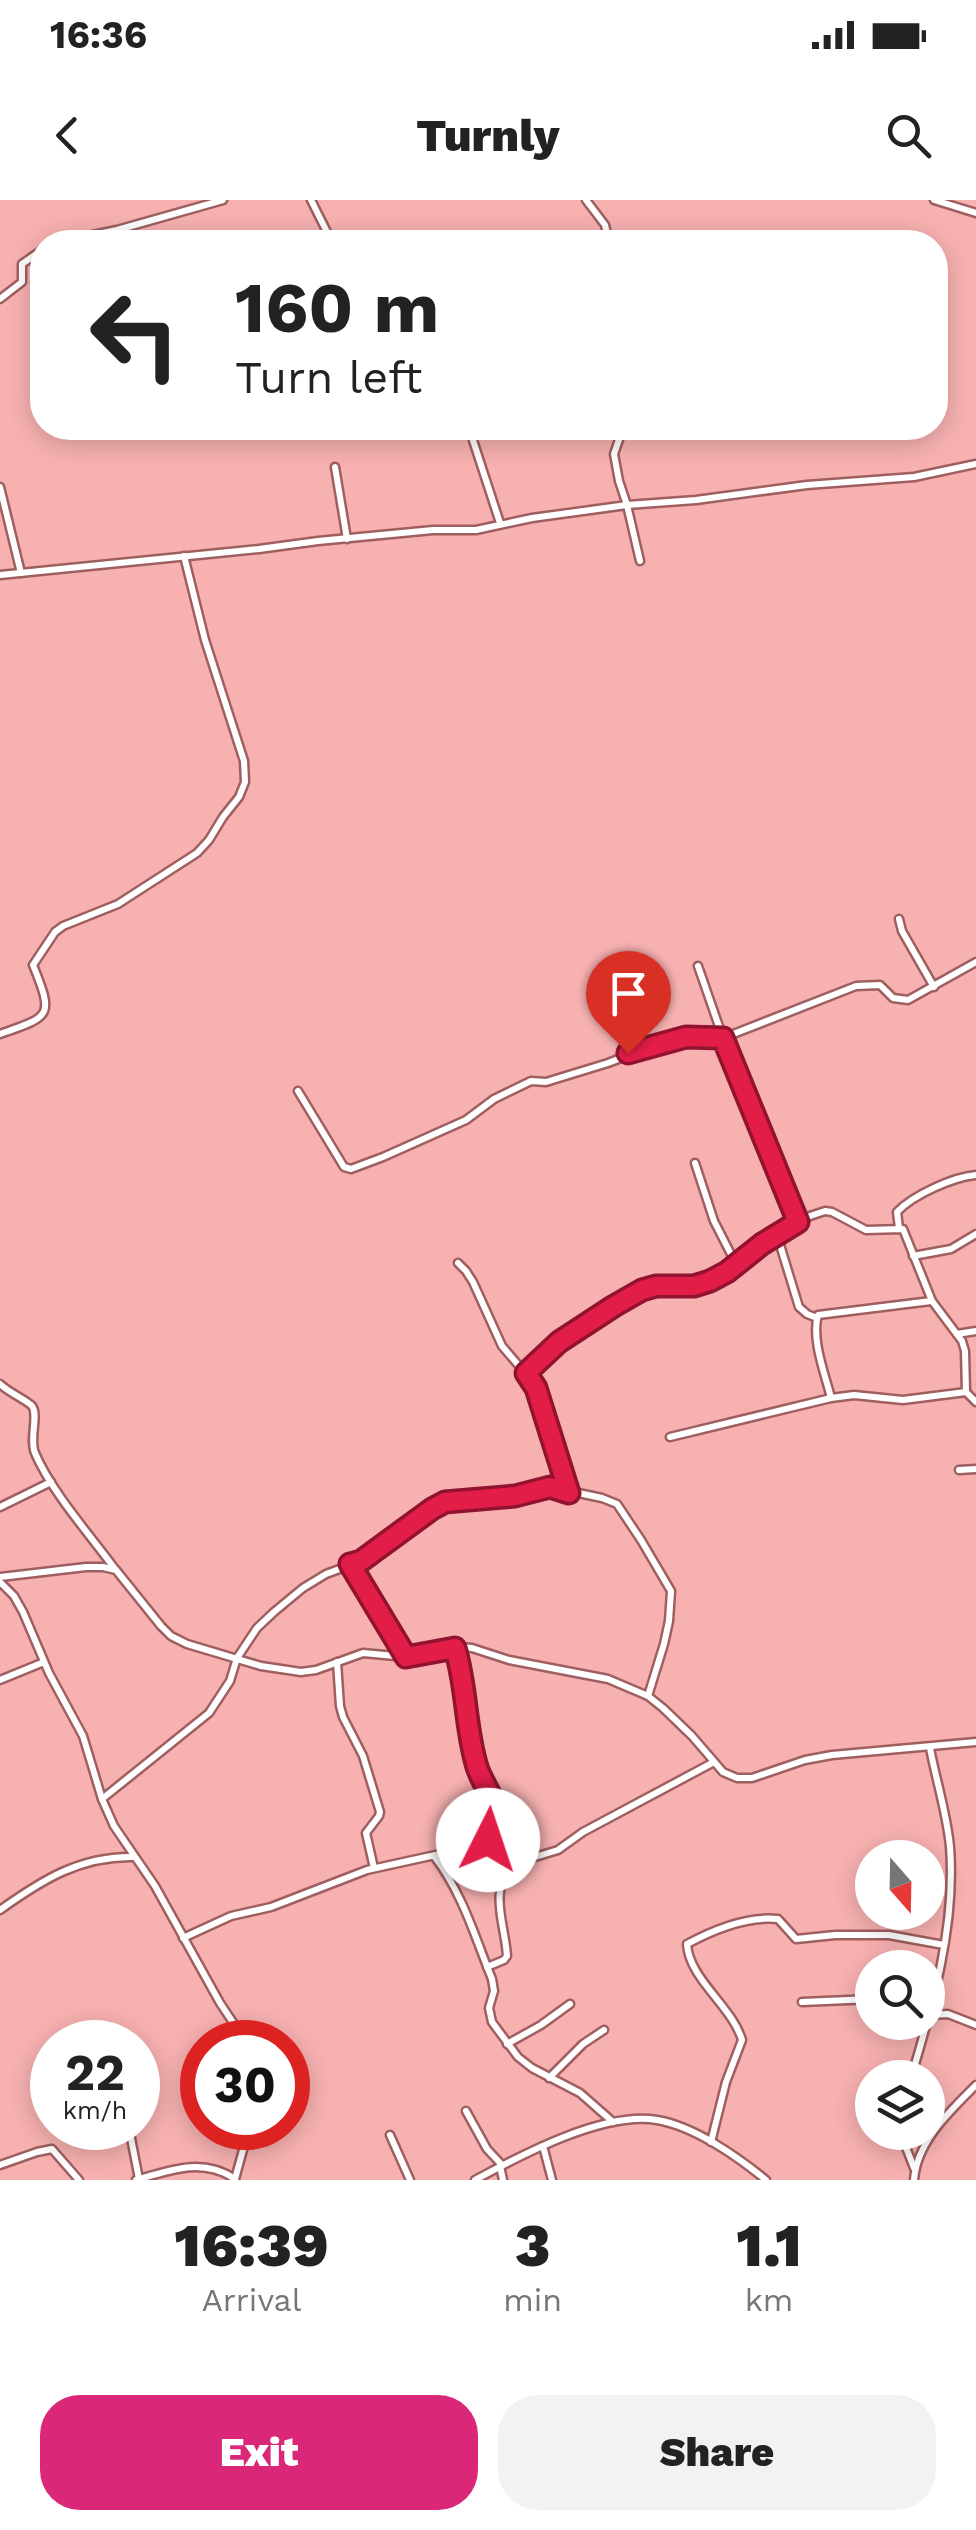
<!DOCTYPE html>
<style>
body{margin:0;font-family:"Work Sans",sans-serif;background:#f2f2f2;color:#222;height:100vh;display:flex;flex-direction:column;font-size:38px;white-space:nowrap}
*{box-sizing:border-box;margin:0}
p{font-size:32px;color:#767676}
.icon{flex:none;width:55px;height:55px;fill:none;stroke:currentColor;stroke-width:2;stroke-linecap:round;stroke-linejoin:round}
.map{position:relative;height:1980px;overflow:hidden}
.panel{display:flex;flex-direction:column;background:#fff;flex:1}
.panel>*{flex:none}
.guide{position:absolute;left:30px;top:30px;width:918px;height:210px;border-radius:40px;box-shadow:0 5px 25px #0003;background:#fff;color:#222;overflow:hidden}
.needle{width:65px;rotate:160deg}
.controls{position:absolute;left:855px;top:1640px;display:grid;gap:20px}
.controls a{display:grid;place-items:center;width:90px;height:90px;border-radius:50%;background:#fff;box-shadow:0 5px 25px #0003;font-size:50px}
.speed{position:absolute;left:30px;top:1820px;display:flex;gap:20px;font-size:50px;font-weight:700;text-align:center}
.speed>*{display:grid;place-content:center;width:130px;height:130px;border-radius:50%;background:#fff;box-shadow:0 5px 25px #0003;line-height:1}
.speed small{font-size:25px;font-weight:400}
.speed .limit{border:15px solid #d22;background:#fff;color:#111}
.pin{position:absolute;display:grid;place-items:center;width:85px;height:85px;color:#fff;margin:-102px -42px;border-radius:50% 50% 50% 0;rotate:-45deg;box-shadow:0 0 10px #0007}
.pin .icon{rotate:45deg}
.me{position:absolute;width:110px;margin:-55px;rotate:4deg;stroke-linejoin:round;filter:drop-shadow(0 0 8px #0008)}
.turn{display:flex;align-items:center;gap:35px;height:210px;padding:0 40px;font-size:45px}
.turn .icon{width:130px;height:130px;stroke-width:2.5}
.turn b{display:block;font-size:70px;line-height:85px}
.eta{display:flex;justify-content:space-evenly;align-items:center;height:170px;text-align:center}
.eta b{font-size:60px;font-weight:800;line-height:70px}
.button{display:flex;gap:20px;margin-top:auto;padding:20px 40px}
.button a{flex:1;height:115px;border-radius:40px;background:#db2777;color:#fff;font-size:40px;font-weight:800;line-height:115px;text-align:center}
.button a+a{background:#f2f2f2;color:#222}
.status{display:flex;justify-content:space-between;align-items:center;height:70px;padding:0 50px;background:#fff;direction:ltr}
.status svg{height:28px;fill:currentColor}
header{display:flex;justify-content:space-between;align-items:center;height:130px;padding:0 40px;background:#fff;font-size:45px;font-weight:800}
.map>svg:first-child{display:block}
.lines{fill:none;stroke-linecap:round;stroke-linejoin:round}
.street-casing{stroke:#9f5f60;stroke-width:11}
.street{stroke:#fff;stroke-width:6}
.route-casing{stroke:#92132f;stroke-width:25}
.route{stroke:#e11d48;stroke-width:18}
</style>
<div class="status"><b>16:36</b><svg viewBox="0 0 49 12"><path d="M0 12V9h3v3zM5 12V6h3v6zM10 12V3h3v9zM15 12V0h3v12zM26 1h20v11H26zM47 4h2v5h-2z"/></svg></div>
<header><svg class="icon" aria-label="back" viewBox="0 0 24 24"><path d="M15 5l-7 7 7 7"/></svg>Turnly<svg class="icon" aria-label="search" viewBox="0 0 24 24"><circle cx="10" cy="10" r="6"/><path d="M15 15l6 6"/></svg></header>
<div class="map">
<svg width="976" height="1980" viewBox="0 0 976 1980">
<rect width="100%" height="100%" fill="#f8b1b1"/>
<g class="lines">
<g class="street-casing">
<g id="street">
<path d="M311,0L332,42"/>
<path d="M586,0L605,25L609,42"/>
<path d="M934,0L976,13"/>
<path d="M59,42L117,30L223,0"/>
<path d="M0,99L22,82V64L42,50"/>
<path d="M469,228L500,323"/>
<path d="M623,228L614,254L619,281L627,305L640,361"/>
<path d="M335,267L347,339"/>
<path d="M0,287L21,373"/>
<path d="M0,375L259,349L318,341L433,330H476L532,318L627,305L696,300L807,285L914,277L976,264"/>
<path d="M899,719L902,731L934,787"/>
<path d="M698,766L723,838L799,1022"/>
<path d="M0,834C51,816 54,817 33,765L55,732L63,726L118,704L197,653L209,640L223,617L239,597L245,582L244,561L205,440L184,356"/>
<path d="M298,891L344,967L351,969L383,957L466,920L494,899L531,881L546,882L608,863L657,844L686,837L723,838L856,786L880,785L893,798L908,800L976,762"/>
<path d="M695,963L714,1021L736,1064"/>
<path d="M899,1028L897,1012C913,995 953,977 976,975"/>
<path d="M777,1035L799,1107L807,1114L817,1118"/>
<path d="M913,1056L951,1049L976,1034"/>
<path d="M458,1063L466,1071L473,1082L502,1146L532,1181L569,1292"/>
<path d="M957,1134L976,1131"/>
<path d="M526,1173L559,1142L583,1124L641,1090L656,1086H694L710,1081L727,1072L762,1044L810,1016L825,1011L832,1012L866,1030L903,1029L932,1101L962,1141L965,1151L966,1192"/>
<path d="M0,1184C8,1192 28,1201 32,1206C39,1215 29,1239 35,1253C51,1291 90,1335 115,1369"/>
<path d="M831,1198C825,1174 811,1139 818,1115L931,1101"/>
<path d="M670,1237L831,1198L854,1195L903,1200L966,1192L976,1202"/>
<path d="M959,1270L976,1269"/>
<path d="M0,1307L51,1282"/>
<path d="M350,1364L406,1457"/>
<path d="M0,1377L86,1367H103L116,1370L161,1426L171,1436L187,1444L261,1466L301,1472L316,1470L363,1453L406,1457L460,1447L472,1448L509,1460L608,1479L648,1496L663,1508L692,1536L723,1572L737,1578H752L805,1560L832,1555L976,1542"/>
<path d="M0,1382L14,1396L23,1412L49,1473L83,1536L102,1599L114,1626L155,1686L220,1803L246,1842"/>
<path d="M337,1462L340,1506L343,1517L363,1556L380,1612L379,1616L366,1633L374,1668"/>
<path d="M0,1480L44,1462"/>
<path d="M102,1599L209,1513L230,1481L237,1458L257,1428L274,1412L303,1388L326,1374L361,1361L432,1309L445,1303L515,1296L550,1287L602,1298L617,1304L641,1340L671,1391L669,1421L664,1444L648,1496"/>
<path d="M434,1656C462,1692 475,1737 492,1779L494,1791L489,1808L492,1822L518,1857L532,1868L580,1893L613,1922"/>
<path d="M0,1710C42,1680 80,1656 133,1657"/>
<path d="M183,1738L231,1716L271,1707L367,1670L449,1652L498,1634C504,1612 488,1594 479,1574C463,1535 467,1489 455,1448"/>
<path d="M487,1767L504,1760L507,1756C505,1723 487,1689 515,1663L558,1650L583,1632L714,1562"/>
<path d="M802,1802L872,1799"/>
<path d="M930,1815L948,1814L976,1825"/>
<path d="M109,1827L112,1842"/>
<path d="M507,1844L541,1825L570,1804"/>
<path d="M549,1878L583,1844L604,1830"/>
<path d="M911,1878C933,1804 956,1725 950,1647C947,1614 936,1580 930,1548"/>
<path d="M466,1911L487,1949L502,1965"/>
<path d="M129,1928L139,1979"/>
<path d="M900,1932L914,1968"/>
<path d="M390,1935L410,1980"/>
<path d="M711,1942L726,1882L742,1840C732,1806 689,1779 687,1744C713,1730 748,1716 778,1719L796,1739L835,1735H889L944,1745"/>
<path d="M543,1946L552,1980"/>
<path d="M0,1965L37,1952L52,1949L79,1980"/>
<path d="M500,1966L503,1980"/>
<path d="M235,1979L249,1928"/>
<path d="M136,1980C170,1970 203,1957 235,1979"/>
<path d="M475,1980C521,1955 604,1911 657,1920C694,1926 738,1957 766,1980"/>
<path d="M914,1980C917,1941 950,1911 976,1885"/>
</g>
</g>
<use href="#street" class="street"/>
</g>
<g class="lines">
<g class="route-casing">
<path id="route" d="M488,1640L498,1634C505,1610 484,1589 477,1567C465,1528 467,1487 455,1448L406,1457L350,1364L361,1361L432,1309L445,1302L515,1296L550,1287L569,1293L536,1188L526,1173L559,1142L614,1106L642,1090L656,1086H694L710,1081L727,1072L762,1044L798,1022L723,838L686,837L628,853"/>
</g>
<use href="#route" class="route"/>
</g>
</svg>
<div class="controls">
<a><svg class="needle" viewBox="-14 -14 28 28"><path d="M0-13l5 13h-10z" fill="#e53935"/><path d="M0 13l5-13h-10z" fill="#767676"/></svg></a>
<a><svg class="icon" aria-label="search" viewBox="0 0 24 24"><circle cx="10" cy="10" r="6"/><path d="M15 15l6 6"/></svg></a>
<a><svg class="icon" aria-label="layers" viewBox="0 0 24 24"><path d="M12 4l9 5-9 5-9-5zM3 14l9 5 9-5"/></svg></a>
</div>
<div class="speed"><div>22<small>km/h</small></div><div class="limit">30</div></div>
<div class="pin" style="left:628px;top:853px;background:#d93025"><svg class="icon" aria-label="arrive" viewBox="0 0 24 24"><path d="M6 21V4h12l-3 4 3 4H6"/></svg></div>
<svg class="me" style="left:488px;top:1640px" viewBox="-20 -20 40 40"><circle r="19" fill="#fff"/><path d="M0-13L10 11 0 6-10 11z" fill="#e11d48"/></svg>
<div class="guide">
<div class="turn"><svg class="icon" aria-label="left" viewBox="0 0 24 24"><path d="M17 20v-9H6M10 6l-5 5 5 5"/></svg><div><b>160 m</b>Turn left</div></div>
</div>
</div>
<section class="panel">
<div class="eta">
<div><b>16:39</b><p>Arrival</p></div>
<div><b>3</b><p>min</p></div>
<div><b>1.1</b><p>km</p></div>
</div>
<div class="button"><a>Exit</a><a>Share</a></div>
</section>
